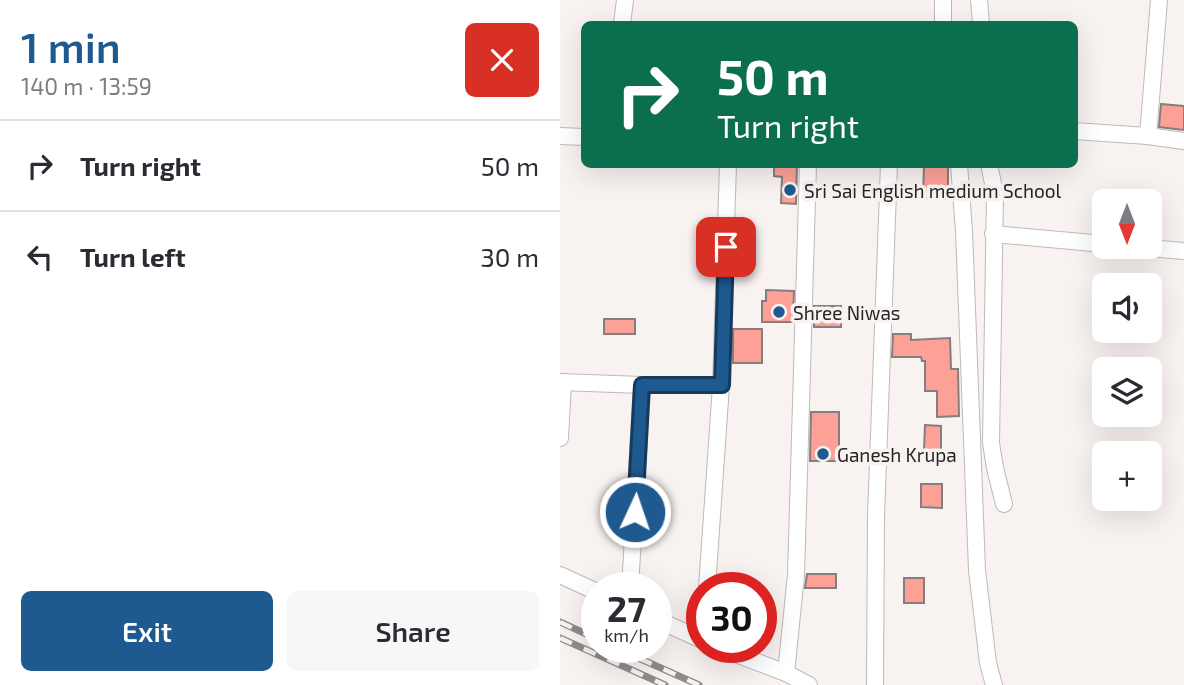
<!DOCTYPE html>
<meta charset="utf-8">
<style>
body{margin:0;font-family:"Exo 2",sans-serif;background:#f7f7f7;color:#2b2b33;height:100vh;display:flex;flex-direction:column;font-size:26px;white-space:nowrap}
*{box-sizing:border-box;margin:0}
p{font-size:23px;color:#7c7c81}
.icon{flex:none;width:38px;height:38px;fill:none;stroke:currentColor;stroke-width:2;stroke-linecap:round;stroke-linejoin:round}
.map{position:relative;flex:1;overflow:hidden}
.sheet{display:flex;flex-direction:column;background:#fff;width:560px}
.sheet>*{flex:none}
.top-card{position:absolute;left:21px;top:21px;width:497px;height:147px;border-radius:10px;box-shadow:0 7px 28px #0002;background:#0b6e4f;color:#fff;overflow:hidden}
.needle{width:46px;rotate:180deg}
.tools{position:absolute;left:532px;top:189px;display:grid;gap:14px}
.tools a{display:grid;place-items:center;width:70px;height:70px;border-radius:10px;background:#fff;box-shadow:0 7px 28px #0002;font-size:35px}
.speed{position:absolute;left:21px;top:572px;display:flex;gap:14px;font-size:35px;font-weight:700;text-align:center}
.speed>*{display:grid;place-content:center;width:91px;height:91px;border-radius:50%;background:#fff;box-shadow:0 7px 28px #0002;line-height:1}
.speed small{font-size:18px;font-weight:400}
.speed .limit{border:10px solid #d22;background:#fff;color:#111}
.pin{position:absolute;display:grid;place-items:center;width:60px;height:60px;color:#fff;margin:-30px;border-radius:14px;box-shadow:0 4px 10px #0006}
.me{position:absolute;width:77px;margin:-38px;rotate:3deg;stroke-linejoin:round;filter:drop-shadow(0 0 5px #0008)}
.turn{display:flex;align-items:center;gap:24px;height:147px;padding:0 21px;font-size:32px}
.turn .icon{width:91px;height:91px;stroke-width:2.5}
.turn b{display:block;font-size:49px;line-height:60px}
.round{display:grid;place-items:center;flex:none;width:74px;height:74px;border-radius:10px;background:#f7f7f7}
.overview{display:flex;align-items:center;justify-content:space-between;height:119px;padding:0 21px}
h1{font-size:42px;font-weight:600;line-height:52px;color:#1e5990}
.primary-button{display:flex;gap:14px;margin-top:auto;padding:14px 21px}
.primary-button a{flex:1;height:80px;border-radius:10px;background:#1e5990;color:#fff;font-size:28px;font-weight:600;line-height:80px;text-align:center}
.primary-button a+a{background:#f7f7f7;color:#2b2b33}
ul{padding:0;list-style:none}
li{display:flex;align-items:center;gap:21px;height:91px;padding:0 21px;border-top:2px solid #e1e1e2}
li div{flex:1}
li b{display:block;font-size:26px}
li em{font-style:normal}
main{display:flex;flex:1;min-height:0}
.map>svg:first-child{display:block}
.building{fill:#fda197;stroke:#847f7e;stroke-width:2}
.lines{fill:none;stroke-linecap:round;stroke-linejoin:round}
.street-casing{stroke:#bfb9b9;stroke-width:18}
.street{stroke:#fff;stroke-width:16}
.rail-casing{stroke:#8f8b8b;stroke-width:7}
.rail{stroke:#f8f2f1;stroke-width:4.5;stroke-dasharray:13;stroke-linecap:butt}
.route-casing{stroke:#143a5e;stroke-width:18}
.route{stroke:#1e5990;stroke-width:12}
.poi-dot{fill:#1e5990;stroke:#f8f2f1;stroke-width:2.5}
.labels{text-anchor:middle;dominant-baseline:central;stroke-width:7;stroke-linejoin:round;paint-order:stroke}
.poi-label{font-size:19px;fill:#262424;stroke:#f8f2f1;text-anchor:start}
</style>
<main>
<section class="sheet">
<div class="overview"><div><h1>1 min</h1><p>140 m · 13:59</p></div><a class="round" style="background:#d93025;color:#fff"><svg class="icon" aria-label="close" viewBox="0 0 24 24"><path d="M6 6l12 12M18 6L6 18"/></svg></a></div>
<ul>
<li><svg class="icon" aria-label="right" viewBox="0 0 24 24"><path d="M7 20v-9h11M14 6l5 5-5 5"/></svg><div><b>Turn right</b></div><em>50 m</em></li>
<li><svg class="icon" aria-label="left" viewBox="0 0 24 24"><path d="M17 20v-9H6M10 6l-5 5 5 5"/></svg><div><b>Turn left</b></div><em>30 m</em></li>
</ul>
<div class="primary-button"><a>Exit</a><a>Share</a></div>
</section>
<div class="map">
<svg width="624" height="685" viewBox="0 0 624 685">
<rect width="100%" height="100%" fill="#f8f2f1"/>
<g class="building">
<path d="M601,104L624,106V130L599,127Z"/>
<path d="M214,164H237L236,204L221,203L222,177L214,176Z"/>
<path d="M364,164H388V199L363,198Z"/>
<path d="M206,290L234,291L233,322H202V301H206Z"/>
<rect x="254" y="306" width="27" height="21"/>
<rect x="44" y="319" width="31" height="15"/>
<rect x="173" y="329" width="29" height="34"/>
<path d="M333,334H351V340L390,338L391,369H398L399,416L377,417V391H365V361H362L361,357H332Z"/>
<path d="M251,412H279V461H250Z"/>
<path d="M365,425L381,426V450H364Z"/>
<path d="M361,484H382V508L361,507Z"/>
<path d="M247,574H276V588H245Z"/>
<rect x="344" y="578" width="20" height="25"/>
</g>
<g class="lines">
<g class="street-casing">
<g id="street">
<path d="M383,0V24"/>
<path d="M419,0L421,24"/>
<path d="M62,24L65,0"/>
<path d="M514,131L588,136L624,141"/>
<path d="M0,136L24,137"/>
<path d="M588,136L599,0"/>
<path d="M399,164L404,231L417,570L428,663L434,685"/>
<path d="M429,164L435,193L431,443L435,468L444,504"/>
<path d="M433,234L544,244"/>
<path d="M577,247L624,251"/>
<path d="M0,382L82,385H161"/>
<path d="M0,438L3,382"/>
<path d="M0,575L37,592"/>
<path d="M70,588L82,385"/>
<path d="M147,588L161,385L168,164"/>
<path d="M96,619L142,640"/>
<path d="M160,648L226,673L249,685"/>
<path d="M226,673L236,575L248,164"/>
<path d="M315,685L316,516L329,164"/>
</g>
</g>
<use href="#street" class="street"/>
<g class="rail-casing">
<g id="rail">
<path d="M0,622L37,639"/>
<path d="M0,638L105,685"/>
<path d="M56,648L139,685"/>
</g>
</g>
<use href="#rail" class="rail"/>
</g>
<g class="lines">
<g class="route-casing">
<path id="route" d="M75,512L82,385H162L166,247"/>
</g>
<use href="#route" class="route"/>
</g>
<g class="poi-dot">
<circle cx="230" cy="190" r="7"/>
<circle cx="219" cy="312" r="7"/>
<circle cx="263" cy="454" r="7"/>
</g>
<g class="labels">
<g class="poi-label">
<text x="244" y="190">Sri Sai English medium School</text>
<text x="233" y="312">Shree Niwas</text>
<text x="277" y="454">Ganesh Krupa</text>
</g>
</g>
</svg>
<div class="tools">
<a><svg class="needle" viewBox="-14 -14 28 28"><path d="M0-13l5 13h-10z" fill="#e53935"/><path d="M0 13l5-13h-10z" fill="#7c7c81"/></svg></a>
<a><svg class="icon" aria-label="sound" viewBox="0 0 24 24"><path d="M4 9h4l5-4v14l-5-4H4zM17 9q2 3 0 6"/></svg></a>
<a><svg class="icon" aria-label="layers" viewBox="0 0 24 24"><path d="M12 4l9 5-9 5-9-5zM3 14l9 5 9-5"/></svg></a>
<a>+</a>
</div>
<div class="speed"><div>27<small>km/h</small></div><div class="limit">30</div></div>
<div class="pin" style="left:166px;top:247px;background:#d93025"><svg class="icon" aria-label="arrive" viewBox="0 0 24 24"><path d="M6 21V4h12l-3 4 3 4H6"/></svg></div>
<svg class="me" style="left:75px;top:512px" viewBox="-20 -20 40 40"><circle r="17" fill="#1e5990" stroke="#fff" stroke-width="3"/><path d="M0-11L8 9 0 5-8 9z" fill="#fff"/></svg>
<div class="top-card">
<div class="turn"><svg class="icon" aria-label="right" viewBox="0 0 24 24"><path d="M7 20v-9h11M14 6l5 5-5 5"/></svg><div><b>50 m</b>Turn right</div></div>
</div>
</div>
</main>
